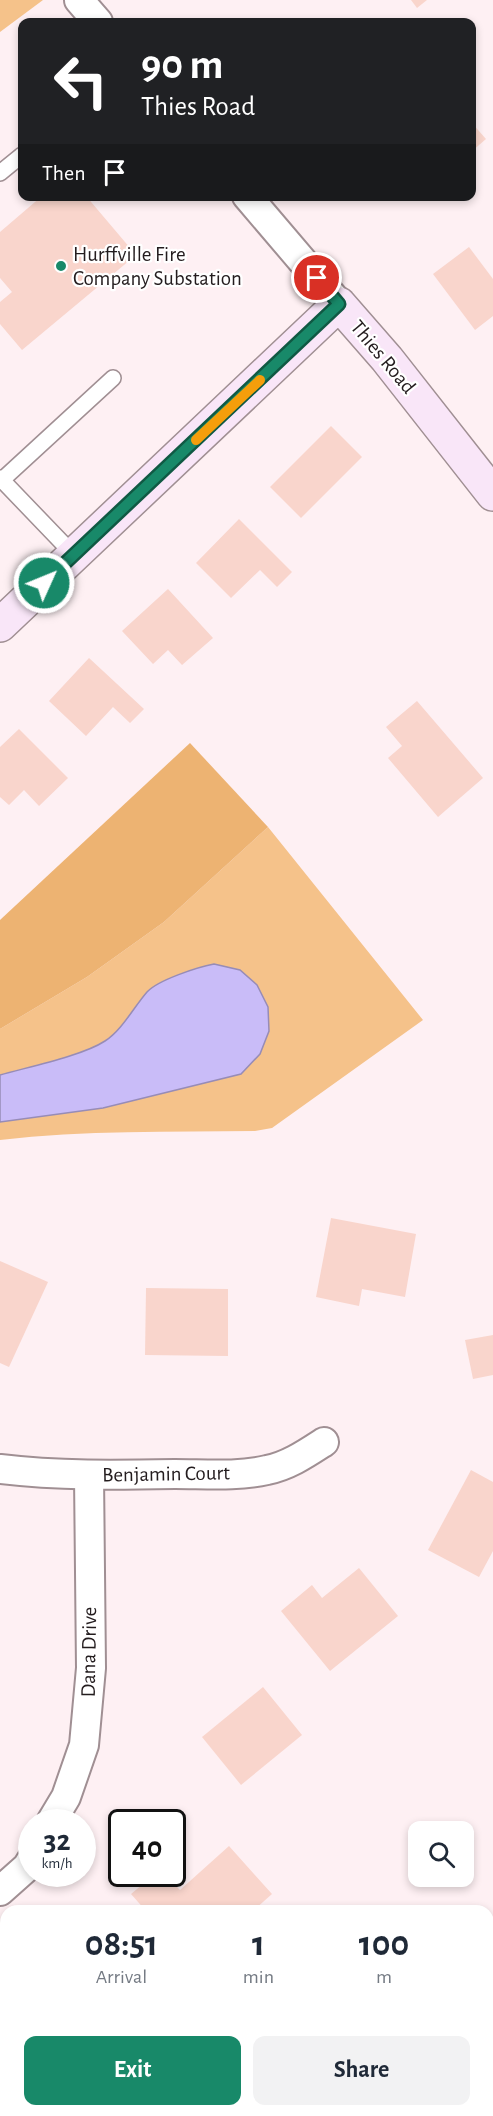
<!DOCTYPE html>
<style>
body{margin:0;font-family:"Alegreya Sans",sans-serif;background:#f2f2f3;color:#1f2937;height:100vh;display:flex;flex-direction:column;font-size:22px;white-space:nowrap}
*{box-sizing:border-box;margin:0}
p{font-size:20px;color:#747a83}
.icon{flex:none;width:33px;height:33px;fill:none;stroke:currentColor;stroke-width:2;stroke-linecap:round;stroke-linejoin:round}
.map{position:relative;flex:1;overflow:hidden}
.drawer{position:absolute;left:0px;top:1905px;width:494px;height:212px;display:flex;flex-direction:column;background:#fff;border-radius:18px 18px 0 0;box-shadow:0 3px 9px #0003}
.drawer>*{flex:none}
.hud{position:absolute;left:18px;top:18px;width:458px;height:183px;border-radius:12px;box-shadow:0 3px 9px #0003;background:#202124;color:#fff;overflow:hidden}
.fabs{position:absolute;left:408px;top:1821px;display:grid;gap:12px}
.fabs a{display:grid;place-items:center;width:66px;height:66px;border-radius:12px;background:#fff;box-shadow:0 3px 9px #0003;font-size:30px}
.speed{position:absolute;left:18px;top:1809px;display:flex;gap:12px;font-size:30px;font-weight:700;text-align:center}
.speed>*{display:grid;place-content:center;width:78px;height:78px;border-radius:50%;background:#fff;box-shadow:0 3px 9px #0003;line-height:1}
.speed small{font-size:15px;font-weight:400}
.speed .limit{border:3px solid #111;border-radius:9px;background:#fff;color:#111}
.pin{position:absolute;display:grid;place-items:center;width:51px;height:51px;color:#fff;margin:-26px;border:3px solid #fff;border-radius:50%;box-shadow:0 2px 6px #0007}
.me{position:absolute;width:66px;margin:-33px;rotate:46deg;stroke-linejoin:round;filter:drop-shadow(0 0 4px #0008)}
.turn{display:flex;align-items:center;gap:21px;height:126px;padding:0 24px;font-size:27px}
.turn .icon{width:78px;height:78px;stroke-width:2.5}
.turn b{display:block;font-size:42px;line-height:51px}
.then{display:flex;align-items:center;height:57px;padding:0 24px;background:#0003;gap:12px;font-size:22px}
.eta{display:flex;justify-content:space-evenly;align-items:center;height:102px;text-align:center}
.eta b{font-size:36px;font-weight:700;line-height:42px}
.cta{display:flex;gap:12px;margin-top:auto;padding:12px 24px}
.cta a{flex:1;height:69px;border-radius:12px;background:#188969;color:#fff;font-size:24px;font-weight:700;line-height:69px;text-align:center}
.cta a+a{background:#f2f2f3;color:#1f2937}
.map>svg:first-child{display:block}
.green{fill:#f5c28a}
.forest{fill:#edb372}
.water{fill:#c9bcf8;stroke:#978cb7;stroke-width:1.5}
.building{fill:#f9d5cc}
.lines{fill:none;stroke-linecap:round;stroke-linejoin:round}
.lane-casing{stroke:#a08f93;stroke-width:18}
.street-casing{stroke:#a08f93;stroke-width:32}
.secondary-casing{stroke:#a08f93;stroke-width:36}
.lane{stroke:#fff;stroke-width:15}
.street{stroke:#fff;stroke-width:28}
.secondary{stroke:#f9e6f8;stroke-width:33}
.route-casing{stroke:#105944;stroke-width:15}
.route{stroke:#188969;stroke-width:10}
.slow{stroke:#f59e0b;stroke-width:10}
.poi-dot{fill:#188969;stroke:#fff;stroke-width:2}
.labels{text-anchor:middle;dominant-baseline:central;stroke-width:4.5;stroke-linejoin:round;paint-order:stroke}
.poi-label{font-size:21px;fill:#231c1e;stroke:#fff;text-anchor:start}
.street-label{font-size:21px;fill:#231c1e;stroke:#fff}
</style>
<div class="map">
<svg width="493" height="2116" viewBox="0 0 493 2116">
<rect width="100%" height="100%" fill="#fef0f3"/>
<g class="green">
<path d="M0,0H43L0,32Z"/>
<path d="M268,827L423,1020L272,1128L255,1131C171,1132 84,1130 0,1140V1029L87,977L164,922Z"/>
</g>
<path class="forest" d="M190,743L268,827L164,922L87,977L0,1029V920Z"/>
<path class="water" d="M214,964L240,970L257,985L268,1007L269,1031L260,1054L241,1074L103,1108L0,1122V1075C28,1067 82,1056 105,1041C122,1030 134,1007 147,992C158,980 198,967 214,964Z"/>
<g class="building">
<path d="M411,0H427L417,8Z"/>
<path d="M471,122L486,139L471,152Z"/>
<path d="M42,196H86L136,255L22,350L0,324V302L12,292L0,278V232Z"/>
<path d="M469,247L493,279V316L475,330L433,274Z"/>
<path d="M331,426L362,457L301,518L270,487Z"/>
<path d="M239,519L292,572L277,587L260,570L231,598L196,563Z"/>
<path d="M168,589L213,638L182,665L168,650L153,664L122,631Z"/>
<path d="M89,658L144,709L130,723L113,707L86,736L49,701Z"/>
<path d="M417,701L483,778L438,817L388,758L402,746L386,727Z"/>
<path d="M19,729L68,778L39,806L24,790L9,805L0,797V747Z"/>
<path d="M331,1218L416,1234L405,1297L362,1289L359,1306L316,1297Z"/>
<path d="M0,1261L48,1282L9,1367L0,1363Z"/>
<path d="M146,1288L228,1289V1356L145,1355Z"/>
<path d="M493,1335V1375L473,1379L465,1340Z"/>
<path d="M471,1470L493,1482V1551L479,1577L428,1550Z"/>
<path d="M359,1568L398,1616L330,1671L281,1611L312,1585L322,1598Z"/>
<path d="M263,1687L302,1735L241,1785L202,1737Z"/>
<path d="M229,1846L272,1894L253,1911H146L131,1894L155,1874H164L180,1890Z"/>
</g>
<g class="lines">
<g class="lane-casing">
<g id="lane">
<path d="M0,173L22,155"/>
<path d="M0,478L74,555"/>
<path d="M2,480L113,378"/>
</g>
</g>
<g class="street-casing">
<g id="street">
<path d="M79,0L98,22"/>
<path d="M247,196L339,304"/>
<path d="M0,1469C58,1476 117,1475 175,1474C205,1474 237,1477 267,1470C288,1466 307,1453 324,1442"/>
<path d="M51,1822L66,1797L84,1745L91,1668L89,1475"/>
<path d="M0,1891L27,1867L32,1859"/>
</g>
</g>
<g class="secondary-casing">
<path id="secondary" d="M0,625L339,304L387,359L493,494"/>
</g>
<use href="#lane" class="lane"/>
<use href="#street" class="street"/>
<use href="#secondary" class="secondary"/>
</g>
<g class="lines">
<g class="route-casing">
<path id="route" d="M44,583L339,304L317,278"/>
</g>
<use href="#route" class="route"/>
<path class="slow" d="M196,440L260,380"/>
</g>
<circle class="poi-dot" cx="61" cy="266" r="6"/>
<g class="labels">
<g class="poi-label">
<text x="73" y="254">Hurffville Fire<tspan x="73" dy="24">Company Substation</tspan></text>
</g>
<g class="street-label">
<text transform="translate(383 357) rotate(50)">Thies Road</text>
<text transform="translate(166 1474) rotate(-1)">Benjamin Court</text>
<text transform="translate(89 1652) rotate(-89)">Dana Drive</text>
</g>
</g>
</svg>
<div class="fabs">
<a><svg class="icon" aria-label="search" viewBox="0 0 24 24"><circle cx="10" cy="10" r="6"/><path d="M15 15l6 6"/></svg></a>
</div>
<div class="speed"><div>32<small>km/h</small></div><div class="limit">40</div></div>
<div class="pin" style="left:317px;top:278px;background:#d93025"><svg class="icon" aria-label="arrive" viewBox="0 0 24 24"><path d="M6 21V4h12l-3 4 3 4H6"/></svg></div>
<svg class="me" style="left:44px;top:583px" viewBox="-20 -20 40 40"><circle r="17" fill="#188969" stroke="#fff" stroke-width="3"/><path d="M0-11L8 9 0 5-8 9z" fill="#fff"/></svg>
<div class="hud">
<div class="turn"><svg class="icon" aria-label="left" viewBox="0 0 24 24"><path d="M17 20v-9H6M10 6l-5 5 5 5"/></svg><div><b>90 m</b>Thies Road</div></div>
<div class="then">Then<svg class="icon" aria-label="arrive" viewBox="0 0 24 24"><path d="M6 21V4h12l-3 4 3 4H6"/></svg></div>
</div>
<section class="drawer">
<div class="eta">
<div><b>08:51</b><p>Arrival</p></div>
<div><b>1</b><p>min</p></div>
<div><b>100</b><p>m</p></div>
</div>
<div class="cta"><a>Exit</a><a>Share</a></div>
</section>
</div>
